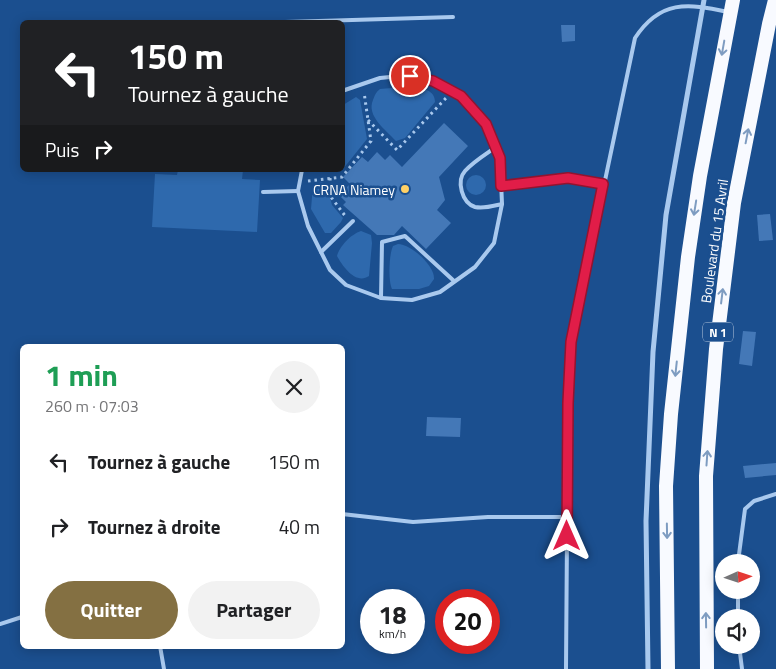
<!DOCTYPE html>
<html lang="fr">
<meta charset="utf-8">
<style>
body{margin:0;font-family:"Titillium Web",sans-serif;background:#f2f2f2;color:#202124;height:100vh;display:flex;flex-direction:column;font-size:19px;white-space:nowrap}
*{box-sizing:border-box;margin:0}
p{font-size:16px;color:#757577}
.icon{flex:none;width:28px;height:28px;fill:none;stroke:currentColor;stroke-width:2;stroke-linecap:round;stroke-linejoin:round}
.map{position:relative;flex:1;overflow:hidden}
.side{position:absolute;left:20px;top:344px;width:325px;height:305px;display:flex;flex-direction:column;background:#fff;border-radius:8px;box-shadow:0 2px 12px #0003}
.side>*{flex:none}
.banner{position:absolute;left:20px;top:20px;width:325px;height:152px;border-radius:8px;box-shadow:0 2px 12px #0003;background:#202124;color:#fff;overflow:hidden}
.needle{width:32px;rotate:87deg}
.tools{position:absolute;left:715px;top:554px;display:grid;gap:10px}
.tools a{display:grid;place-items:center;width:45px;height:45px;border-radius:50%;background:#fff;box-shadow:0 2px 12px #0003;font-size:25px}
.speed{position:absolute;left:360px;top:589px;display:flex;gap:10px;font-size:25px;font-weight:700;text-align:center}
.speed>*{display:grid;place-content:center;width:65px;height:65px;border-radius:50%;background:#fff;box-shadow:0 2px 12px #0003;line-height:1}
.speed small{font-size:12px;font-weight:400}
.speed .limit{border:8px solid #d22;background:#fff;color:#111}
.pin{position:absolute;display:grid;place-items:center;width:42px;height:42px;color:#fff;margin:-21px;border:2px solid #fff;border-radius:50%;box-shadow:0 1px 5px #0007}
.me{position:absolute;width:55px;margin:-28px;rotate:0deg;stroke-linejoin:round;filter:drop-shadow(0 0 4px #0008)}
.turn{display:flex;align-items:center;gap:18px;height:105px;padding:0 25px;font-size:22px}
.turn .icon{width:65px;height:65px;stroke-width:2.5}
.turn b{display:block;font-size:35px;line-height:42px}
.then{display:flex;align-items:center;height:48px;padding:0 25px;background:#0003;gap:10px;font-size:19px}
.round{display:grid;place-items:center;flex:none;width:52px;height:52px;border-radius:26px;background:#f2f2f2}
.overview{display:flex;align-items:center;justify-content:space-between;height:85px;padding:0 25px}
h1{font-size:30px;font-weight:700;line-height:38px;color:#1e9e55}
.button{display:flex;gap:10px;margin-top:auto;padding:10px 25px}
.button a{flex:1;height:58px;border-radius:30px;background:#847042;color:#fff;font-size:20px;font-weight:700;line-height:58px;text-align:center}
.button a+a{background:#f2f2f2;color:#202124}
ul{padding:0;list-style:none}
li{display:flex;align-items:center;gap:15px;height:65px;padding:0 25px}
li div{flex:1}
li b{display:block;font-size:19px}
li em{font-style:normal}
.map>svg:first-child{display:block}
.green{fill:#2e69ad}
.building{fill:#4478b7}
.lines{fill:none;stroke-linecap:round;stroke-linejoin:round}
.path{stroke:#a9c9ee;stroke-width:3;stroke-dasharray:2.5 4;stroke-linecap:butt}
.service{stroke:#a9c9ee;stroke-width:4}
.minor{stroke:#a9c9ee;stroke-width:5}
.trunk{stroke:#f8faff;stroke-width:14}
.oneway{stroke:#7e9cc1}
.route-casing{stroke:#92132f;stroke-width:12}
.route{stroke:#e11d48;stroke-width:9}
.poi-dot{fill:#ffd166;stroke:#1b4f8f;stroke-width:2}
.labels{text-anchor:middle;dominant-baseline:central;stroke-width:5;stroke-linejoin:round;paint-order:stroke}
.shield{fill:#1b4f8f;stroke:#bbcadd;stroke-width:1}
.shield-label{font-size:12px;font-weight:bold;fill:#fff}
.poi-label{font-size:14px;fill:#fff;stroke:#1b4f8f;text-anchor:end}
.street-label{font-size:14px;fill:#fff;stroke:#1b4f8f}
</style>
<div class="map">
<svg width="776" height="669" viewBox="0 0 776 669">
<rect width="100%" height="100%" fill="#1b4f8f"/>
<g class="green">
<path d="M416,86C425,89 435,91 435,102L405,138L396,141C386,130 366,116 373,100C375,95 376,92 380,89Z"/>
<path d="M356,97L360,100L367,139L343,169V105Z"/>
<path d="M178,170H243L242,179L260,180L257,232L152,227L155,174L177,175Z"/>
<circle cx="476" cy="185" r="10"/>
<path d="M322,182L327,186L332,205L343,218L341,222L331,233H325L311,209L313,185Z"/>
<path d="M361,231L371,235L372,243L369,276C356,285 343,267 337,256C339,247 351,234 361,231Z"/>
<path d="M398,244C411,244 435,266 434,279L429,286L419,289H392C388,281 389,254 393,246Z"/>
</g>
<g class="building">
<path d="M561,25H575V41L562,42Z"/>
<path d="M444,123L468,146L439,177L445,200L437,210L451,223L426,249L402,226L394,235H377L343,205L346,202L339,195L350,184L343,177L362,157L368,162L377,152L385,160L390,155L402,167Z"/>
<path d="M770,214L773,240L759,241L757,215Z"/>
<path d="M743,331L756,332L752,366L739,364Z"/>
<path d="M427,417L461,418L460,437L426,436Z"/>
<path d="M776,463V475L745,478L743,466Z"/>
</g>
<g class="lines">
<g class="path">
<path d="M368,120L397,150L446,98"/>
<path d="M330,178L331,197L346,217"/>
<path d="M308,181L342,177L371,141L364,92"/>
</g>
<g class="service">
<path d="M285,22L453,17"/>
<path d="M496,147C486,154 473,162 465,171C456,181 462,203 475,207C484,209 493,206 502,204"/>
<path d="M302,170L298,191L308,226L330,270L346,285L381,298L412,300L440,292L475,267L494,243L502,204L500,158L486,124L461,96L433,81L410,75L380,78L342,91"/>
<path d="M501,186L568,178L603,184"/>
<path d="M263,192L298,191"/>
<path d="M321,252L353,221"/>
<path d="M381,298L382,242L405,236L454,281"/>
<path d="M342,514L413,522L488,517H567"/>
<path d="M738,562L745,509L754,501L776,494"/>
<path d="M738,590V618"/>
<path d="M0,624L22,617"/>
<path d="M739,645L742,669"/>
<path d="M160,646L164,669"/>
<path d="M566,669L568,403L571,342L635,38C660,0 687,3 728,12"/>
</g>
<path class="minor" d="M648,669L646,521L653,352L666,215L704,0"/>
<g class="trunk">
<path d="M668,669L666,486L671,414L688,257L700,176L733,0"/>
<path d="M707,669L706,476L716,349L734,203L769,24L775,0"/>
</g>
</g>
<defs><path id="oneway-shaft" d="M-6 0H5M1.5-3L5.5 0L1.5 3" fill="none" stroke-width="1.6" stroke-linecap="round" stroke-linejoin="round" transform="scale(1.25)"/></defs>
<g class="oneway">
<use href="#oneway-shaft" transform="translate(723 48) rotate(100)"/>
<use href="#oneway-shaft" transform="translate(747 136) rotate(-79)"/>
<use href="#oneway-shaft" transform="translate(695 208) rotate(99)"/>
<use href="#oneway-shaft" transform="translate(722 296) rotate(-83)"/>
<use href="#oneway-shaft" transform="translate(676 369) rotate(96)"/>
<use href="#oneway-shaft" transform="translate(707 458) rotate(-86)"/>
<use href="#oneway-shaft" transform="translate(667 531) rotate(89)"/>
<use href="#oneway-shaft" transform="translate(706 620) rotate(-91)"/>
</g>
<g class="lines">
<g class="route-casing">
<path id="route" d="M410,76L433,81L461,96L486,124L500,158L501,186L568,178L603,184L571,342L568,403L567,536"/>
</g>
<use href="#route" class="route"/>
</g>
<circle class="poi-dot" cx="405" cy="189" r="5"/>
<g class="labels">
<rect class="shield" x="703" y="322.5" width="30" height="19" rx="4"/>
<g class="shield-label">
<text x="718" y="332">N 1</text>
</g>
<g class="poi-label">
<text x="395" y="189">CRNA Niamey</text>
</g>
<g class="street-label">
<text transform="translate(714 241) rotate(-82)">Boulevard du 15 Avril</text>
</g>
</g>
</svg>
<div class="tools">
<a><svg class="needle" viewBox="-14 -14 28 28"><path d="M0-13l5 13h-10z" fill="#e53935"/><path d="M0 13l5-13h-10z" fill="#757577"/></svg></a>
<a><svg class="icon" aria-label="sound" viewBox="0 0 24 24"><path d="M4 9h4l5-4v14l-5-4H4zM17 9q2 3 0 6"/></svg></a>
</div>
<div class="speed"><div>18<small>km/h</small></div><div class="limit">20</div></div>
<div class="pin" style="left:410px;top:76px;background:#d93025"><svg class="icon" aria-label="arrive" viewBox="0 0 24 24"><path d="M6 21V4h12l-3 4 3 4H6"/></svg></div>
<svg class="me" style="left:567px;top:536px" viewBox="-20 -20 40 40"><path d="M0-17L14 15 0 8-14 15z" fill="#e11d48" stroke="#fff" stroke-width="4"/></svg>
<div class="banner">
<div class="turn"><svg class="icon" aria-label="left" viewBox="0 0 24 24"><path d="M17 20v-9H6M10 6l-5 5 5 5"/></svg><div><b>150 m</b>Tournez à gauche</div></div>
<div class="then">Puis<svg class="icon" aria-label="right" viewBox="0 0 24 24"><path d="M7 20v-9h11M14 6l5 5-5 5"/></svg></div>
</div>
<section class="side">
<div class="overview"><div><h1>1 min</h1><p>260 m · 07:03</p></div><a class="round"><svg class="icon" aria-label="close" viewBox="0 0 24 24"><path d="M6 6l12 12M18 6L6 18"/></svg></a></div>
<ul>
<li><svg class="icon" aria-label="left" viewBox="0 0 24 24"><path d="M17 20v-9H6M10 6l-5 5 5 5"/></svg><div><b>Tournez à gauche</b></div><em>150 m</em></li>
<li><svg class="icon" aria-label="right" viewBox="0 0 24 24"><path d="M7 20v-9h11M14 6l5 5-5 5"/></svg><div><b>Tournez à droite</b></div><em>40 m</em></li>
</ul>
<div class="button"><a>Quitter</a><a>Partager</a></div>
</section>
</div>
